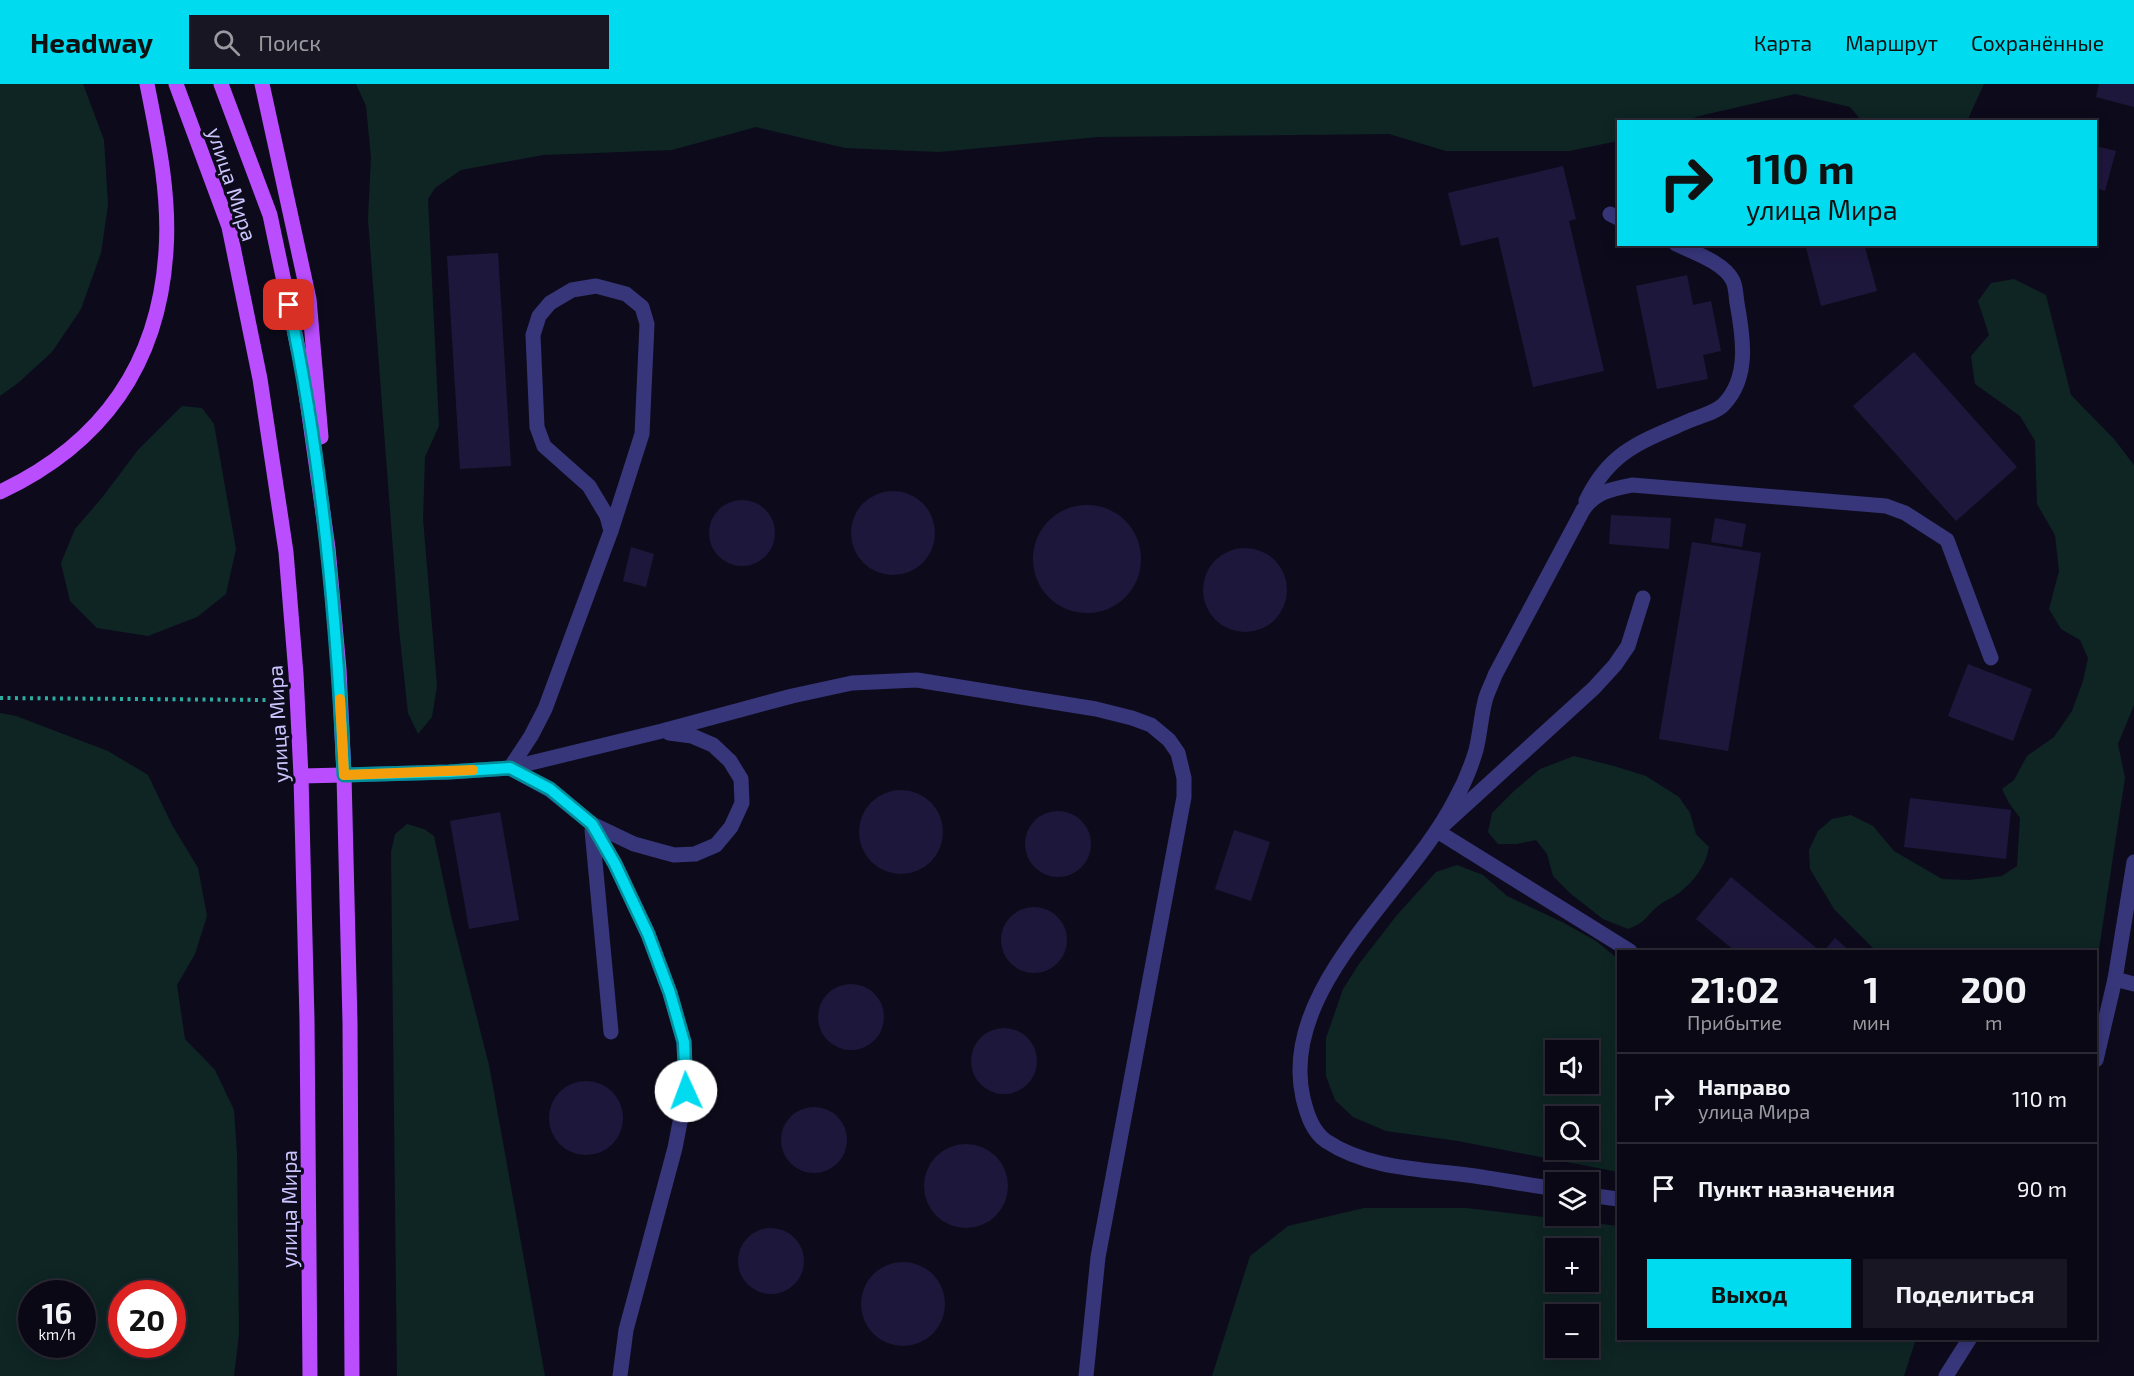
<!DOCTYPE html>
<html lang="ru">
<meta charset="utf-8">
<style>
body{margin:0;font-family:"Exo 2",sans-serif;background:#181622;color:#f1f3f6;height:100vh;display:flex;flex-direction:column;font-size:22px;white-space:nowrap}
*{box-sizing:border-box;margin:0}
p{font-size:20px;color:#999aa0}
.icon{flex:none;width:33px;height:33px;fill:none;stroke:currentColor;stroke-width:2;stroke-linecap:round;stroke-linejoin:round}
.map{position:relative;flex:1;overflow:hidden}
.sheet{position:absolute;left:1617px;top:866px;width:480px;height:390px;display:flex;flex-direction:column;background:#0a0814;border-radius:0px;box-shadow:0 3px 15px #0003,0 0 0 2px #2a2934}
.sheet>*{flex:none}
.guide{position:absolute;left:1617px;top:36px;width:480px;height:126px;border-radius:0px;box-shadow:0 3px 15px #0003,0 0 0 2px #2a2934;background:#01dbef;color:#111;overflow:hidden}
.tools{position:absolute;left:1545px;top:956px;display:grid;gap:12px}
.tools a{display:grid;place-items:center;width:54px;height:54px;border-radius:0px;background:#0a0814;box-shadow:0 3px 15px #0003,0 0 0 2px #2a2934;font-size:30px}
.speed{position:absolute;left:18px;top:1196px;display:flex;gap:12px;font-size:30px;font-weight:700;text-align:center}
.speed>*{display:grid;place-content:center;width:78px;height:78px;border-radius:50%;background:#0a0814;box-shadow:0 3px 15px #0003,0 0 0 2px #2a2934;line-height:1}
.speed small{font-size:15px;font-weight:400}
.speed .limit{border:9px solid #d22;background:#fff;color:#111}
.pin{position:absolute;display:grid;place-items:center;width:51px;height:51px;color:#fff;margin:-26px;border-radius:12px;box-shadow:0 3px 9px #0006}
.me{position:absolute;width:66px;margin:-33px;rotate:358deg;stroke-linejoin:round;filter:drop-shadow(0 0 4px #0008)}
.turn{display:flex;align-items:center;gap:21px;height:126px;padding:0 30px;font-size:27px}
.turn .icon{width:78px;height:78px;stroke-width:2.5}
.turn b{display:block;font-size:42px;line-height:51px}
.eta{display:flex;justify-content:space-evenly;align-items:center;height:102px;text-align:center}
.eta b{font-size:36px;font-weight:700;line-height:42px}
.primary-button{display:flex;gap:12px;margin-top:auto;padding:12px 30px}
.primary-button a{flex:1;height:69px;border-radius:0px;background:#01dbef;color:#111;font-size:24px;font-weight:700;line-height:69px;text-align:center}
.primary-button a+a{background:#181622;color:#f1f3f6}
ul{padding:0;list-style:none}
li{display:flex;align-items:center;gap:18px;height:90px;padding:0 30px;border-top:2px solid #2a2934}
li div{flex:1}
li b{display:block;font-size:22px}
li em{font-style:normal}
header{display:flex;align-items:center;gap:36px;box-sizing:border-box;height:84px;padding:0 30px;background:#01dbef;color:#111}
header strong{font-size:28px}
nav{display:flex;gap:33px;margin-inline-start:auto;font-size:21px}
.search{width:420px;height:54px;background:#181622;display:flex;align-items:center;gap:15px;box-sizing:border-box;padding:0 21px;border-radius:0px;color:#999aa0;font-size:22px}
.map>svg:first-child{display:block}
.green{fill:#0e2524;fill-rule:evenodd}
.building{fill:#1e173c}
.lines{fill:none;stroke-linecap:round;stroke-linejoin:round}
.path{stroke:#2caca2;stroke-width:4;stroke-dasharray:3 4.5;stroke-linecap:butt}
.service{stroke:#37367a;stroke-width:15}
.minor{stroke:#37367a;stroke-width:15}
.primary{stroke:#ba4dfe;stroke-width:15}
.route-casing{stroke:#018e9b;stroke-width:15}
.route{stroke:#01dbef;stroke-width:10}
.slow{stroke:#f59e0b;stroke-width:10}
.labels{text-anchor:middle;dominant-baseline:central;stroke-width:6;stroke-linejoin:round;paint-order:stroke}
.street-label{font-size:21px;fill:#cbc5ff;stroke:#0d0b1b}
</style>
<header>
<strong>Headway</strong>
<div class="search"><svg class="icon" aria-label="search" viewBox="0 0 24 24"><circle cx="10" cy="10" r="6"/><path d="M15 15l6 6"/></svg>Поиск</div>
<nav><a>Карта</a><a>Маршрут</a><a>Сохранённые</a></nav>
</header>
<div class="map">
<svg width="2134" height="1292" viewBox="0 0 2134 1292">
<rect width="100%" height="100%" fill="#0d0b1b"/>
<g class="green">
<path d="M0,0H83L104,56L108,121L101,169L81,225L52,268L18,299L0,312Z"/>
<path d="M356,0H1984L1967,37H1862L1850,23L1795,10L1699,32L1685,37L1618,38V57L1569,67H1446L1389,50L1098,53L939,68L845,64L756,43L672,66L543,71L461,86L435,104L428,115L439,342L425,373L423,435L437,602L432,633L418,650L408,629L399,545L368,135L371,73L366,22Z"/>
<path d="M2014,195L2046,211L2071,311L2114,355L2134,381V621L2118,660L2125,694L2096,885V867H1876L1834,825L1810,785L1809,766L1818,747L1832,735L1851,731L1873,742L1894,767L1942,795L1969,796L2002,792L2017,782L2020,734L2009,719L2002,705L2014,696L2027,672L2054,653L2072,627L2083,597L2088,574L2080,556L2061,545L2049,525L2059,487L2055,451L2037,420L2035,357L2020,332L1975,300L1971,272L1989,251L1978,217L1991,199Z"/>
<path d="M182,322L202,324L214,340L236,465L226,510L197,533L148,552L97,544L70,517L61,479L75,445L101,415L138,366Z"/>
<path d="M0,629L16,632L108,667L148,691L172,741L198,784L207,832L195,870L177,901L185,955L215,986L234,1026L237,1070L239,1250L234,1292H0ZM32,1209H82V1260H32ZM122,1209H172V1260H122Z"/>
<path d="M1574,672L1614,682L1646,692L1679,713L1690,729L1696,750L1709,763C1706,782 1694,797 1679,809C1672,814 1664,817 1658,822C1644,834 1648,837 1628,845L1603,835L1571,810L1553,792L1547,770L1536,756L1517,760H1498L1488,748L1492,729L1514,707L1540,685Z"/>
<path d="M407,740L424,745L434,752L451,832L489,981L545,1292H397L391,768L395,750Z"/>
<path d="M1457,781L1483,791L1507,812L1564,839L1596,857L1618,875V1088L1458,1057L1386,1047L1353,1033L1335,1016L1326,992V954L1343,905L1359,880L1397,831L1436,788ZM1556,966H1588V999H1556ZM1556,1032H1588V1065H1556Z"/>
<path d="M1364,1124H1466L1618,1142V1254H1914L1915,1258L1904,1292H1212L1250,1172L1288,1142ZM1556,1164H1588V1197H1556ZM1556,1230H1588V1263H1556Z"/>
</g>
<g class="building">
<path d="M2099,0H2134V23L2096,13Z"/>
<path d="M2096,62L2116,67L2105,107L2096,104Z"/>
<path d="M1563,82L1576,135L1569,137L1604,287L1533,303L1498,153L1461,162L1448,109Z"/>
<path d="M1805,160H1864L1877,207L1821,222Z"/>
<path d="M498,169L511,382L460,385L447,172Z"/>
<path d="M1687,191L1693,221L1711,217L1721,267L1703,271L1708,295L1657,305L1636,202Z"/>
<path d="M1914,268L2017,383L1956,437L1853,322Z"/>
<circle cx="893" cy="449" r="42"/>
<circle cx="742" cy="449" r="33"/>
<circle cx="1087" cy="475" r="54"/>
<path d="M1611,431L1671,434L1669,465L1609,460Z"/>
<path d="M1715,434L1746,440L1742,463L1711,458Z"/>
<path d="M1692,458L1761,469L1728,667L1659,655Z"/>
<path d="M631,463L654,470L646,503L623,497Z"/>
<circle cx="1245" cy="506" r="42"/>
<path d="M1968,580L2032,605L2013,657L1948,632Z"/>
<circle cx="901" cy="748" r="42"/>
<path d="M1910,714L2011,726L2006,775L1904,763Z"/>
<circle cx="1058" cy="760" r="33"/>
<path d="M500,728L519,836L469,845L450,737Z"/>
<path d="M1234,746L1270,758L1251,817L1215,805Z"/>
<path d="M1731,793L1820,867H1735L1696,835Z"/>
<circle cx="1034" cy="856" r="33"/>
<path d="M1835,854L1850,867H1824Z"/>
<circle cx="851" cy="933" r="33"/>
<circle cx="1004" cy="977" r="33"/>
<circle cx="586" cy="1034" r="37"/>
<circle cx="814" cy="1056" r="33"/>
<circle cx="966" cy="1102" r="42"/>
<circle cx="771" cy="1177" r="33"/>
<circle cx="903" cy="1220" r="42"/>
</g>
<g class="lines">
<path class="path" d="M0,614L268,616"/>
<g class="service">
<path d="M1610,130L1618,134"/>
<path d="M1586,417C1610,366 1643,357 1691,336C1701,332 1717,328 1724,320C1750,293 1743,252 1737,219C1736,213 1736,203 1733,197C1725,179 1693,168 1676,160"/>
<path d="M1583,426C1595,408 1611,405 1632,401L1886,422L1905,429L1947,456L1991,574"/>
<path d="M510,684L531,652L545,625L611,447L642,350L647,240L642,223L626,210L596,202L572,206L550,219L539,232L533,251L537,343L544,362L589,402L607,432L611,447"/>
<path d="M510,684L550,706L592,740L634,760L674,771L695,770L716,761L731,743L742,719L741,695L730,677L713,661L692,652L669,649"/>
<path d="M344,691L449,688L510,684L662,647L792,612L852,599L917,596L1096,625L1132,634L1151,641L1169,656L1178,669L1184,694V713L1098,1173L1086,1292"/>
<path d="M592,740L615,780L648,850L670,909L684,958L686,1007L675,1064L626,1246L620,1292"/>
<path d="M592,746L611,948"/>
<path d="M1630,867L1437,747L1594,604L1615,581L1628,562L1643,514"/>
<path d="M2115,895L2134,900"/>
</g>
<g class="minor">
<path d="M2096,976L2115,895L2134,778"/>
<path d="M1556,1105C1529,1101 1502,1096 1475,1092C1425,1085 1370,1086 1326,1057C1312,1047 1307,1030 1303,1014C1278,904 1409,807 1455,716C1464,700 1471,683 1476,666C1480,650 1481,633 1485,617C1487,608 1492,600 1495,591L1583,426"/>
<path d="M1588,1111L1618,1115"/>
<path d="M1946,1292L1970,1254"/>
</g>
<g class="primary">
<path d="M176,0L229,143L260,295L286,468L296,590L301,692L307,936L310,1292"/>
<path d="M221,0L270,131L303,288L328,464L339,585L344,691L350,939L352,1292"/>
<path d="M262,0L309,215L321,353"/>
<path d="M0,408C102,360 159,280 166,167C170,111 158,55 147,0"/>
<path d="M301,692L344,691"/>
</g>
</g>
<g class="lines">
<g class="route-casing">
<path id="route" d="M289,221C322,376 337,533 344,691L449,688L510,684L550,705L592,740L615,780L648,850L670,909L684,958L686,1007"/>
</g>
<use href="#route" class="route"/>
<path class="slow" d="M340,615L344,691L473,686"/>
</g>
<g class="labels">
<g class="street-label">
<text transform="translate(233 100) rotate(72)">улица Мира</text>
<text transform="translate(277 640) rotate(-93)">улица Мира</text>
<text transform="translate(288 1125) rotate(-90)">улица Мира</text>
</g>
</g>
</svg>
<div class="tools">
<a><svg class="icon" aria-label="sound" viewBox="0 0 24 24"><path d="M4 9h4l5-4v14l-5-4H4zM17 9q2 3 0 6"/></svg></a>
<a><svg class="icon" aria-label="search" viewBox="0 0 24 24"><circle cx="10" cy="10" r="6"/><path d="M15 15l6 6"/></svg></a>
<a><svg class="icon" aria-label="layers" viewBox="0 0 24 24"><path d="M12 4l9 5-9 5-9-5zM3 14l9 5 9-5"/></svg></a>
<a>+</a>
<a>−</a>
</div>
<div class="speed"><div>16<small>km/h</small></div><div class="limit">20</div></div>
<div class="pin" style="left:289px;top:221px;background:#d93025"><svg class="icon" aria-label="arrive" viewBox="0 0 24 24"><path d="M6 21V4h12l-3 4 3 4H6"/></svg></div>
<svg class="me" style="left:686px;top:1007px" viewBox="-20 -20 40 40"><circle r="19" fill="#fff"/><path d="M0-13L10 11 0 6-10 11z" fill="#01dbef"/></svg>
<div class="guide">
<div class="turn"><svg class="icon" aria-label="right" viewBox="0 0 24 24"><path d="M7 20v-9h11M14 6l5 5-5 5"/></svg><div><b>110 m</b>улица Мира</div></div>
</div>
<section class="sheet">
<div class="eta">
<div><b>21:02</b><p>Прибытие</p></div>
<div><b>1</b><p>мин</p></div>
<div><b>200</b><p>m</p></div>
</div>
<ul>
<li><svg class="icon" aria-label="right" viewBox="0 0 24 24"><path d="M7 20v-9h11M14 6l5 5-5 5"/></svg><div><b>Направо</b><p>улица Мира</p></div><em>110 m</em></li>
<li><svg class="icon" aria-label="arrive" viewBox="0 0 24 24"><path d="M6 21V4h12l-3 4 3 4H6"/></svg><div><b>Пункт назначения</b></div><em>90 m</em></li>
</ul>
<div class="primary-button"><a>Выход</a><a>Поделиться</a></div>
</section>
</div>
